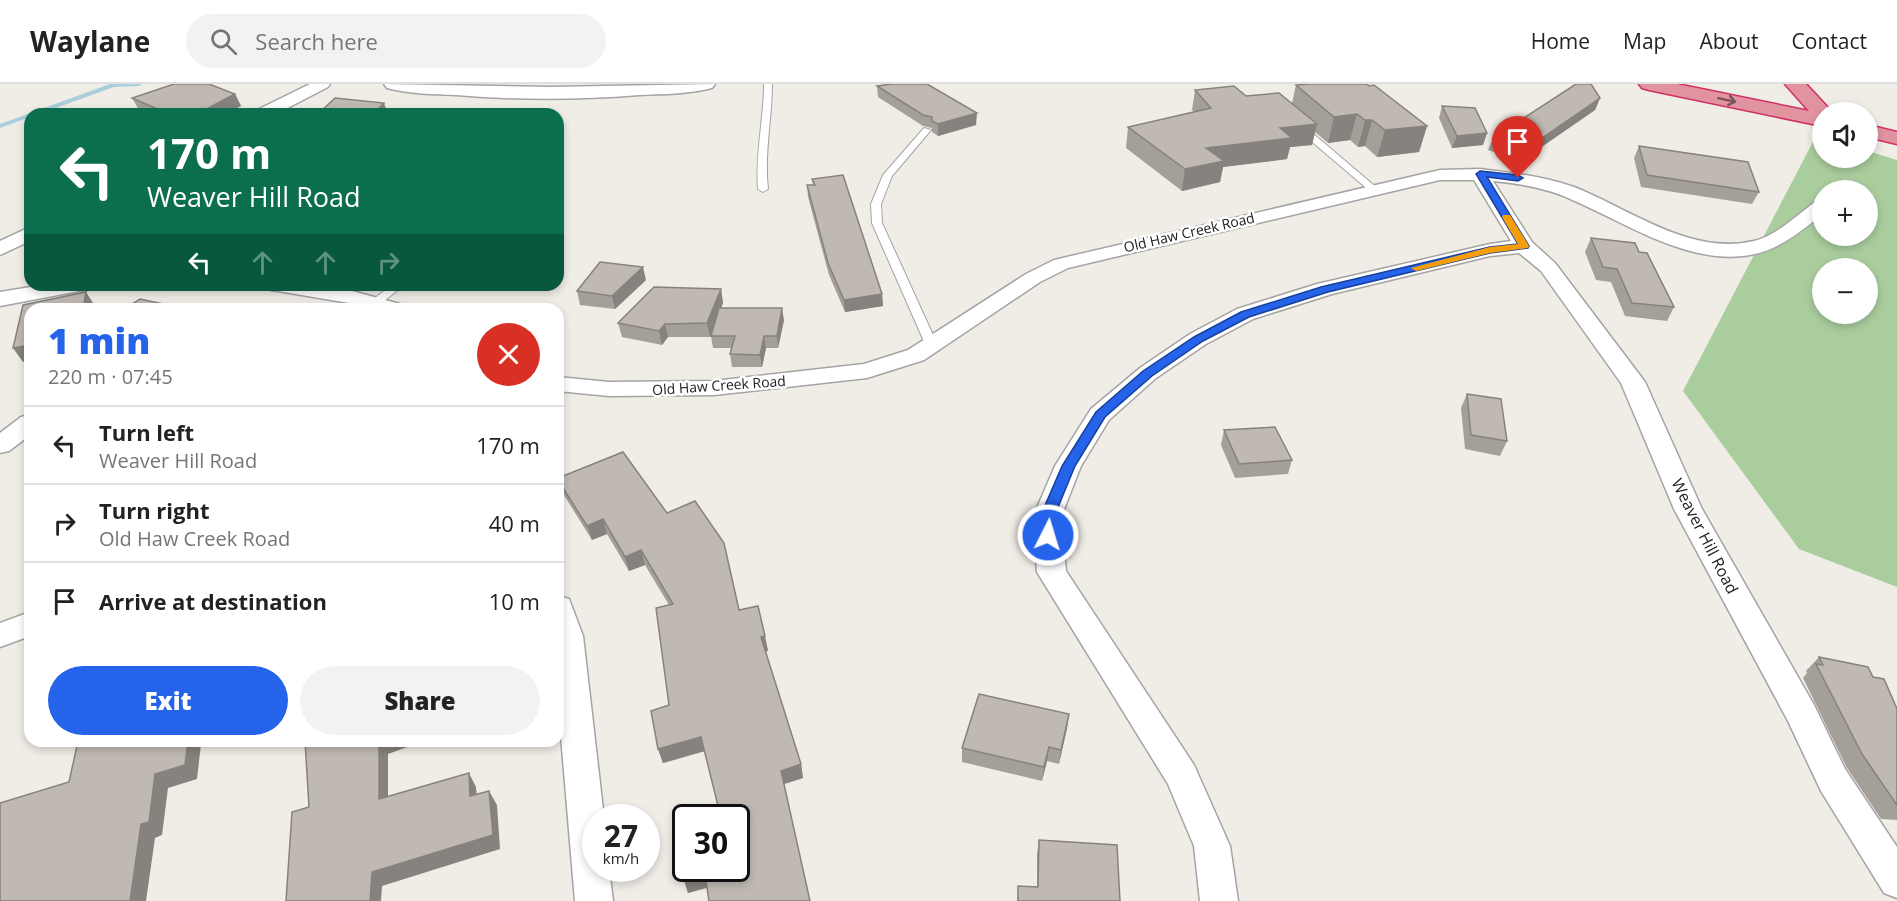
<!DOCTYPE html>
<meta charset="utf-8">
<style>
body{margin:0;font-family:"Open Sans",sans-serif;background:#f2f2f2;color:#222;height:100vh;display:flex;flex-direction:column;font-size:22px;white-space:nowrap}
*{box-sizing:border-box;margin:0}
p{font-size:20px;color:#767676}
.icon{flex:none;width:33px;height:33px;fill:none;stroke:currentColor;stroke-width:2;stroke-linecap:round;stroke-linejoin:round}
.map{position:relative;flex:1;overflow:hidden}
.panel{position:absolute;left:24px;top:219px;width:540px;height:444px;display:flex;flex-direction:column;background:#fff;border-radius:18px;box-shadow:0 3px 9px #0003}
.panel>*{flex:none}
.banner{position:absolute;left:24px;top:24px;width:540px;height:183px;border-radius:18px;box-shadow:0 3px 9px #0003;background:#0b6e4f;color:#fff;overflow:hidden}
.tools{position:absolute;left:1812px;top:18px;display:grid;gap:12px}
.tools a{display:grid;place-items:center;width:66px;height:66px;border-radius:50%;background:#fff;box-shadow:0 3px 9px #0003;font-size:30px}
.speed{position:absolute;left:582px;top:720px;display:flex;gap:12px;font-size:30px;font-weight:700;text-align:center}
.speed>*{display:grid;place-content:center;width:78px;height:78px;border-radius:50%;background:#fff;box-shadow:0 3px 9px #0003;line-height:1}
.speed small{font-size:15px;font-weight:400}
.speed .limit{border:3px solid #111;border-radius:9px;background:#fff;color:#111}
.pin{position:absolute;display:grid;place-items:center;width:51px;height:51px;color:#fff;margin:-62px -26px;border-radius:50% 50% 50% 0;rotate:-45deg;box-shadow:0 0 6px #0007}
.pin .icon{rotate:45deg}
.me{position:absolute;width:66px;margin:-33px;rotate:5deg;stroke-linejoin:round;filter:drop-shadow(0 0 4px #0008)}
.turn{display:flex;align-items:center;gap:21px;height:126px;padding:0 24px;font-size:27px}
.turn .icon{width:78px;height:78px;stroke-width:2.5}
.turn b{display:block;font-size:42px;line-height:51px}
.lanes{display:flex;align-items:center;height:57px;padding:0 24px;background:#0003;justify-content:center;gap:30px;direction:ltr}
.lanes .off{opacity:.35}
.round{display:grid;place-items:center;flex:none;width:63px;height:63px;border-radius:32px;background:#f2f2f2}
.overview{display:flex;align-items:center;justify-content:space-between;height:102px;padding:0 24px}
h1{font-size:36px;font-weight:800;line-height:45px;color:#2563eb}
.cta{display:flex;gap:12px;margin-top:auto;padding:12px 24px}
.cta a{flex:1;height:69px;border-radius:36px;background:#2563eb;color:#fff;font-size:24px;font-weight:800;line-height:69px;text-align:center}
.cta a+a{background:#f2f2f2;color:#222}
ul{padding:0;list-style:none}
li{display:flex;align-items:center;gap:18px;height:78px;padding:0 24px;border-top:2px solid #e0e0e0}
li div{flex:1}
li b{display:block;font-size:22px}
li em{font-style:normal}
header{display:flex;align-items:center;gap:36px;box-sizing:border-box;height:84px;padding:0 30px;background:#fff;border-bottom:2px solid #e0e0e0}
header strong{font-size:28px}
nav{display:flex;gap:33px;margin-inline-start:auto;font-size:21px}
.search{width:420px;height:54px;background:#f2f2f2;display:flex;align-items:center;gap:15px;box-sizing:border-box;padding:0 21px;border-radius:33px;color:#767676;font-size:22px}
.map>svg:first-child{display:block}
.forest{fill:#aacd9e;fill-rule:evenodd}
.lines{fill:none;stroke-linecap:round;stroke-linejoin:round}
.stream{fill:#aacedb;fill-rule:evenodd}
.service-casing{stroke:#a4a4a4;stroke-width:2}
.minor-casing{stroke:#a4a4a4;stroke-width:3}
.tertiary-casing{stroke:#a4a4a4;stroke-width:3}
.motorway-casing{stroke:#d13063;stroke-width:3}
.service{fill:#fff;fill-rule:evenodd}
.minor{fill:#fff;fill-rule:evenodd}
.tertiary{fill:#fff;fill-rule:evenodd}
.motorway{fill:#e293a0;fill-rule:evenodd}
.wall{fill:#a59f9a}
.shaded-wall{fill:#86827d}
.building{fill:#c0b9b3;stroke:#86827d;stroke-width:1.5}
.oneway{stroke:#77545a}
.route{fill:#2563eb;stroke:#184099;stroke-width:1.5}
.slow{fill:#f59e0b}
.labels{text-anchor:middle;dominant-baseline:central;stroke-width:5;stroke-linejoin:round;paint-order:stroke}
.far-street-label{font-size:14px;fill:#202020;stroke:#fff}
.street-label{font-size:16px;fill:#202020;stroke:#fff}
</style>
<header>
<strong>Waylane</strong>
<div class="search"><svg class="icon" aria-label="search" viewBox="0 0 24 24"><circle cx="10" cy="10" r="6"/><path d="M15 15l6 6"/></svg>Search here</div>
<nav><a>Home</a><a>Map</a><a>About</a><a>Contact</a></nav>
</header>
<div class="map">
<svg width="1897" height="817" viewBox="0 0 1897 817">
<rect width="100%" height="100%" fill="#f0ede7"/>
<path class="forest" d="M1816,52L1822,54V74H1868V67L1897,76V503L1799,465L1683,307ZM1822,106H1868V152H1822ZM1822,184H1868V230H1822Z"/>
<g class="lines">
<path class="stream" d="M110,0H142L139,2L114,3L39,30H30V33L0,44V40Z"/>
<g class="service-casing">
<g id="service">
<path d="M764,0H772C772,35 764,70 768,105L763,108L758,105C755,70 764,35 764,0Z"/>
<path d="M1297,41H1303L1377,104V108H1371L1297,45Z"/>
<path d="M924,44L931,46L892,92L881,120L882,139L938,262L932,265L926,262L872,139L871,120L883,91Z"/>
<path d="M392,201H404L379,221H371V217Z"/>
</g>
</g>
<g class="minor-casing">
<g id="minor">
<path d="M310,0H330L328,3L276,30H255L257,26Z"/>
<path d="M1480,85C1512,89 1543,92 1574,103C1630,125 1690,172 1754,157C1776,152 1797,131 1815,118L1822,116V131C1807,142 1791,156 1773,164C1703,195 1624,136 1561,111C1539,103 1516,99 1493,97L1532,158L1555,179L1645,298L1702,425L1814,621L1845,685L1897,763V814L1884,809L1821,707L1788,637L1674,425L1621,299L1541,187L1519,169L1490,172L1332,210L1253,235L1206,260L1156,294L1109,336L1081,382L1061,433L1066,487L1194,681L1230,762L1238,817H1200L1194,762L1168,700L1037,488L1033,433L1055,382L1091,325L1140,284L1190,250L1237,225L1317,200L1490,160L1511,157L1474,96H1440L1068,184L1040,198L924,276L867,294L714,311L609,312L558,307V293L609,298L714,297L864,280L908,266L1026,190L1054,176L1440,86Z"/>
<path d="M30,143V157L0,171V157Z"/>
<path d="M43,201H90L87,206L79,207L0,222V208Z"/>
<path d="M267,201H318L352,207L400,220L403,225H369L349,219L278,207L270,206Z"/>
<path d="M30,331V351L9,367L0,369V349L21,333Z"/>
<path d="M558,512L569,515L583,552L604,734H596V784H609L613,817H575L558,617Z"/>
<path d="M30,528V552L0,563V539Z"/>
</g>
</g>
<g class="tertiary-casing">
<path id="tertiary" d="M384,0L550,3L715,0L712,4C689,10 663,10 639,11C578,16 516,16 456,11C433,10 409,10 387,4Z"/>
</g>
<g class="motorway-casing">
<g id="motorway">
<path d="M1639,0H1677L1809,27L1785,0H1806L1832,28H1822V42L1649,6L1642,4Z"/>
<path d="M1868,41L1897,48V60L1868,53Z"/>
</g>
</g>
<use href="#service" class="service"/>
<use href="#minor" class="minor"/>
<use href="#tertiary" class="tertiary"/>
<use href="#motorway" class="motorway"/>
</g>
<g class="wall">
<path d="M1296,1L1427,42L1419,68L1377,73L1365,62L1358,63L1350,56L1328,59L1315,48L1312,61L1290,63L1287,75L1223,83L1220,98L1182,107L1126,64L1128,43L1194,28L1192,26L1195,6L1246,12L1292,19Z"/>
<path d="M877,2L976,41L938,52L932,48V44L923,42L878,13Z"/>
<path d="M235,10L241,22L225,30H148L139,26L132,14Z"/>
<path d="M1600,14L1595,26L1521,77L1488,66L1493,54Z"/>
<path d="M1442,22L1487,49L1483,61L1452,64L1439,34Z"/>
<path d="M1639,62L1759,108L1752,120L1641,103L1634,74Z"/>
<path d="M812,95L882,210L883,222L845,228L829,191L808,113L807,101H813Z"/>
<path d="M1591,154L1639,168L1674,223L1667,237L1625,232L1611,198L1596,196L1585,168Z"/>
<path d="M646,196L615,225L580,221L577,207Z"/>
<path d="M721,205L723,219L721,224L784,236L778,264H766L762,283H732L730,270L732,264H713L711,252L712,246L710,253H668L662,261L622,253L618,239Z"/>
<path d="M1467,310L1507,357L1500,372L1465,365L1461,324Z"/>
<path d="M1224,346L1292,376L1288,390L1235,394L1221,361Z"/>
<path d="M623,368L667,429L695,417L724,459L739,526L758,522L768,567H765L801,680L803,694L784,700L810,817H709L707,804L688,809L684,796L678,754L686,752V784H736V734H721L705,667L663,679L658,665L651,627L669,621L656,524L669,521L645,481L629,487L607,450L592,456L562,408L558,398V394Z"/>
<path d="M1819,573L1873,593L1897,625V736L1881,735L1847,684L1803,594L1807,589L1806,587Z"/>
<path d="M1069,630L1067,644L1059,680L1047,677L1042,697L962,678V664Z"/>
<path d="M1039,756L1120,817H1017L1018,802L1037,803V770Z"/>
</g>
<g class="shaded-wall">
<path d="M235,10L241,22L225,30H203L201,28Z"/>
<path d="M1600,14L1595,26L1521,77L1526,65Z"/>
<path d="M384,19L388,30H373Z"/>
<path d="M193,26L194,30H185Z"/>
<path d="M977,29L976,41L938,52V40Z"/>
<path d="M1357,30L1350,56L1328,59L1334,33Z"/>
<path d="M1365,36H1372L1365,62L1358,63Z"/>
<path d="M1317,40L1312,61L1290,63L1287,75L1223,83L1220,98L1182,107L1185,85L1206,64L1280,44Z"/>
<path d="M1427,42L1419,68L1377,73L1385,46Z"/>
<path d="M1487,49L1483,61L1452,64L1457,52Z"/>
<path d="M643,183L646,196L615,225L612,212Z"/>
<path d="M721,205L723,219L710,253L707,239Z"/>
<path d="M86,208L95,222L94,225H83Z"/>
<path d="M882,210L883,222L845,228L844,216Z"/>
<path d="M782,224L784,236L778,264L777,252Z"/>
<path d="M665,240L668,253L662,261L659,247Z"/>
<path d="M764,252L766,264L762,283L760,271Z"/>
<path d="M30,261V277L23,278L13,264Z"/>
<path d="M603,435L607,450L592,456L587,442Z"/>
<path d="M641,466L645,481L629,487L625,473Z"/>
<path d="M765,552L768,567L763,568L761,553Z"/>
<path d="M1069,630L1067,644L1059,680L1061,666Z"/>
<path d="M701,653L705,667L663,679L658,665Z"/>
<path d="M188,657H199L201,660L197,695L168,704L162,751L155,754L146,817H130L141,740L155,690Z"/>
<path d="M379,657H424L388,670V729L379,715Z"/>
<path d="M1049,663L1047,677L1042,697L1044,683Z"/>
<path d="M801,680L803,694L784,700L781,687Z"/>
<path d="M469,689L476,703L478,726L470,712Z"/>
<path d="M489,707L497,721L500,765L382,802L381,817H370L372,788Z"/>
<path d="M705,790L709,803L688,809L684,796Z"/>
</g>
<g class="building">
<path d="M174,0H209L235,10L201,28L193,26L185,30H169L132,14Z"/>
<path d="M891,0H927L977,29L938,40L932,37V33L923,31L877,2Z"/>
<path d="M1310,0H1367L1369,2L1374,1L1427,42L1385,46L1372,36H1365L1357,30L1334,33L1296,1Z"/>
<path d="M1576,0H1591L1600,14L1526,65L1493,54Z"/>
<path d="M1234,2L1246,12L1279,9L1317,40L1280,44L1292,54L1206,64L1224,77L1185,85L1128,43L1211,24L1195,6Z"/>
<path d="M335,14L384,19L373,30H318Z"/>
<path d="M1442,22L1475,24L1487,49L1457,52Z"/>
<path d="M1639,62L1748,78L1759,108L1647,91Z"/>
<path d="M843,91L882,210L844,216L828,179L807,101H815L812,95Z"/>
<path d="M1591,154L1635,159L1639,168L1647,169L1674,223L1632,219L1617,185L1603,183Z"/>
<path d="M600,178L643,183L612,212L577,207Z"/>
<path d="M654,203L721,205L707,239L665,240L659,247L618,239Z"/>
<path d="M86,208L83,225H30V261L13,264L23,221Z"/>
<path d="M140,215L187,225H124Z"/>
<path d="M719,224H782L777,252H764L760,271L730,270L735,252H711Z"/>
<path d="M1467,310L1501,315L1507,357L1471,351Z"/>
<path d="M1275,343L1292,376L1239,380L1224,346Z"/>
<path d="M623,368L667,429L695,417L724,459L739,526L758,522L765,552L761,553L801,680L781,687L810,817H709L705,790L684,796L678,754L686,752V784H736V734H721L701,653L658,665L651,627L669,621L656,524L673,520L641,466L625,473L603,435L587,442L558,396V394Z"/>
<path d="M1819,573L1868,583L1873,593L1884,595L1897,625V721L1862,670L1816,580L1823,581Z"/>
<path d="M979,610L1069,630L1061,666L1049,663L1044,683L962,664Z"/>
<path d="M78,657H188L185,681L155,690L149,738L141,740L130,817H0V719L69,698Z"/>
<path d="M305,657H379V715L469,689L470,712L489,707L493,751L372,788L370,817H286L292,728L309,723Z"/>
<path d="M1039,756L1117,761L1120,817H1018V802L1038,803Z"/>
</g>
<defs><path id="oneway-shaft" d="M-6 0H5M1.5-3L5.5 0L1.5 3" fill="none" stroke-width="1.6" stroke-linecap="round" stroke-linejoin="round" transform="scale(1.5)"/></defs>
<use class="oneway" href="#oneway-shaft" transform="translate(1727 16) rotate(12)"/>
<path class="route" d="M1480,87L1518,91L1523,94L1518,97L1487,93L1529,162L1528,164L1490,169L1328,208L1249,233L1203,257L1152,292L1105,333L1075,382L1054,433L1056,451L1054,454H1043L1040,433L1062,382L1096,328L1143,287L1194,253L1241,228L1321,203L1490,163L1518,160L1476,90Z"/>
<path class="slow" d="M1503,131H1510L1529,162L1528,164L1490,169L1416,187L1411,184L1490,163L1518,160L1502,133Z"/>
<g class="labels">
<g class="far-street-label">
<text transform="translate(1189 148) rotate(-13)">Old Haw Creek Road</text>
<text transform="translate(719 301) rotate(-4)">Old Haw Creek Road</text>
</g>
<g class="street-label">
<text transform="translate(1705 452) rotate(63)">Weaver Hill Road</text>
</g>
</g>
</svg>
<div class="tools">
<a><svg class="icon" aria-label="sound" viewBox="0 0 24 24"><path d="M4 9h4l5-4v14l-5-4H4zM17 9q2 3 0 6"/></svg></a>
<a>+</a>
<a>−</a>
</div>
<div class="speed"><div>27<small>km/h</small></div><div class="limit">30</div></div>
<div class="pin" style="left:1518px;top:94px;background:#d93025"><svg class="icon" aria-label="arrive" viewBox="0 0 24 24"><path d="M6 21V4h12l-3 4 3 4H6"/></svg></div>
<svg class="me" style="left:1048px;top:451px" viewBox="-20 -20 40 40"><circle r="17" fill="#2563eb" stroke="#fff" stroke-width="3"/><path d="M0-11L8 9 0 5-8 9z" fill="#fff"/></svg>
<div class="banner">
<div class="turn"><svg class="icon" aria-label="left" viewBox="0 0 24 24"><path d="M17 20v-9H6M10 6l-5 5 5 5"/></svg><div><b>170 m</b>Weaver Hill Road</div></div>
<div class="lanes"><svg class="icon" aria-label="left" viewBox="0 0 24 24"><path d="M17 20v-9H6M10 6l-5 5 5 5"/></svg><svg class="icon off" aria-label="ahead" viewBox="0 0 24 24"><path d="M12 20V5M6 11l6-6 6 6"/></svg><svg class="icon off" aria-label="ahead" viewBox="0 0 24 24"><path d="M12 20V5M6 11l6-6 6 6"/></svg><svg class="icon off" aria-label="right" viewBox="0 0 24 24"><path d="M7 20v-9h11M14 6l5 5-5 5"/></svg></div>
</div>
<section class="panel">
<div class="overview"><div><h1>1 min</h1><p>220 m · 07:45</p></div><a class="round" style="background:#d93025;color:#fff"><svg class="icon" aria-label="close" viewBox="0 0 24 24"><path d="M6 6l12 12M18 6L6 18"/></svg></a></div>
<ul>
<li><svg class="icon" aria-label="left" viewBox="0 0 24 24"><path d="M17 20v-9H6M10 6l-5 5 5 5"/></svg><div><b>Turn left</b><p>Weaver Hill Road</p></div><em>170 m</em></li>
<li><svg class="icon" aria-label="right" viewBox="0 0 24 24"><path d="M7 20v-9h11M14 6l5 5-5 5"/></svg><div><b>Turn right</b><p>Old Haw Creek Road</p></div><em>40 m</em></li>
<li><svg class="icon" aria-label="arrive" viewBox="0 0 24 24"><path d="M6 21V4h12l-3 4 3 4H6"/></svg><div><b>Arrive at destination</b></div><em>10 m</em></li>
</ul>
<div class="cta"><a>Exit</a><a>Share</a></div>
</section>
</div>
